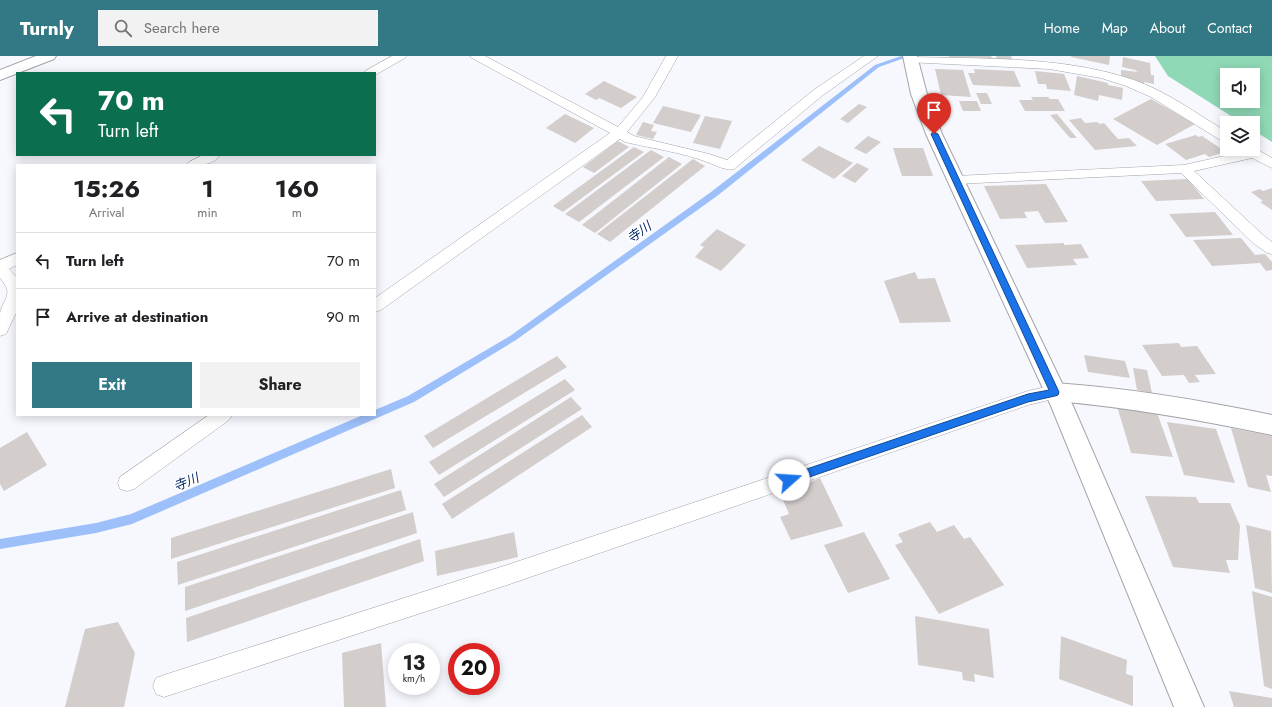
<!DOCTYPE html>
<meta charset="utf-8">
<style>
body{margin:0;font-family:Jost,"Noto Sans JP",sans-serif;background:#f2f2f2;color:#202124;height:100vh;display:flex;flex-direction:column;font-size:15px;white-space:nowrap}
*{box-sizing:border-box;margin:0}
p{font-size:13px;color:#757577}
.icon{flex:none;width:22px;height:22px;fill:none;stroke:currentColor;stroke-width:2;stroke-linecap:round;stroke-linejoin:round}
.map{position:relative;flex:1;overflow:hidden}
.sheet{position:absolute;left:16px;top:108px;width:360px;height:252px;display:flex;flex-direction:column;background:#fff;border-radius:0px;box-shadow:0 2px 10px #0003}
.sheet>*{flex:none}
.banner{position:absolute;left:16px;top:16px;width:360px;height:84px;border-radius:0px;box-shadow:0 2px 10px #0003;background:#0b6e4f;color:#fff;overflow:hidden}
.controls{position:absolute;left:1220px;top:12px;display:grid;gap:8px}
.controls a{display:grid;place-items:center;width:40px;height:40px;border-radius:0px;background:#fff;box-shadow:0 2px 10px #0003;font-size:20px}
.speed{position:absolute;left:388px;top:587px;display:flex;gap:8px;font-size:20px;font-weight:700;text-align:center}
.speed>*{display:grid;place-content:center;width:52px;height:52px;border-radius:50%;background:#fff;box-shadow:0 2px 10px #0003;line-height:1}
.speed small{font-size:10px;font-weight:400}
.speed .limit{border:6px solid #d22;background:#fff;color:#111}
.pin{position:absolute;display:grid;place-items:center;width:34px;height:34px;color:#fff;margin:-41px -17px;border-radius:50% 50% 50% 0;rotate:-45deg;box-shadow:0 0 4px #0007}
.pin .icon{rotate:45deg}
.me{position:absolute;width:44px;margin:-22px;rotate:71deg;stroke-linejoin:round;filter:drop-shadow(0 0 3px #0008)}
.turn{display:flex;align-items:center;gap:14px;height:84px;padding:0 16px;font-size:18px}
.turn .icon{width:52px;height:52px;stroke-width:2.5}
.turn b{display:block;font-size:28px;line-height:34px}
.eta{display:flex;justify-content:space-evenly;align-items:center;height:68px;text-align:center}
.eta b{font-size:24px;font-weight:700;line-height:28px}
.button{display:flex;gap:8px;margin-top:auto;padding:8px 16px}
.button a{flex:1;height:46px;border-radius:0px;background:#327885;color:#fff;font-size:16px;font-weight:700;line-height:46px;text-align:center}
.button a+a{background:#f2f2f2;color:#202124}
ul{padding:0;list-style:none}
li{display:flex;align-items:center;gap:12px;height:56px;padding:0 16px;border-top:1px solid #e0e0e0}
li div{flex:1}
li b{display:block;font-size:15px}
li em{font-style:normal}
header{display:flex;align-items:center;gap:24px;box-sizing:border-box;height:56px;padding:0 20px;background:#327885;color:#fff}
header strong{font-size:19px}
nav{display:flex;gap:22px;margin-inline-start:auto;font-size:14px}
.search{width:280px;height:36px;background:#f2f2f2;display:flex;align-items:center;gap:10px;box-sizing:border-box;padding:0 14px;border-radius:0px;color:#757577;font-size:15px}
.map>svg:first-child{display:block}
.green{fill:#90d9b7;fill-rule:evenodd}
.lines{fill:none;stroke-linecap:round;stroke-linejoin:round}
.stream{fill:#9ec0fa;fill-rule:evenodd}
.building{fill:#d3cdcc}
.lane-casing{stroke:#a2a4a8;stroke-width:1}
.street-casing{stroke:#a2a4a8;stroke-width:2}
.secondary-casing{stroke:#a2a4a8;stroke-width:2}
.lane{fill:#fff;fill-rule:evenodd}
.street{fill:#fff;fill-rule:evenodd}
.secondary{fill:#fff;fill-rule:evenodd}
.route{fill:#1a73e8;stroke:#114b97}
.labels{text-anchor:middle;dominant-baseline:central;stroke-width:3.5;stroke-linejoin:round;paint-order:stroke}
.water-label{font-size:13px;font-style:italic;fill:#0a2d6a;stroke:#fff}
</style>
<header>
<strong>Turnly</strong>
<div class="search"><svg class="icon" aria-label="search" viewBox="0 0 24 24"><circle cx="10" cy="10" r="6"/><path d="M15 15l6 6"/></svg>Search here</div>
<nav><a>Home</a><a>Map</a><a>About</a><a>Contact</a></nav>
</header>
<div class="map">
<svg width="1272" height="651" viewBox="0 0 1272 651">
<rect width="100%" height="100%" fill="#f6f8fd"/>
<path class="green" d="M1155,0H1272V86L1253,74V67H1242L1168,20ZM1227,19H1253V45H1227Z"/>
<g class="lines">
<path class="stream" d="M901,0H910L879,11L717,140L516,284L414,346L132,468L96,477L0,493V483L96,467L131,458L363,359H375V354L408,340L510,280L711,136L875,9Z"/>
</g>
<g class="building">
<path d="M949,0H991L992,2L949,1Z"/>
<path d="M996,0H1011L1013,5H998Z"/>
<path d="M1071,0H1110L1109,9L1071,1Z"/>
<path d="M1123,1L1150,7L1151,19H1154V28L1144,26V29L1121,20V14L1138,16L1135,14L1122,11Z"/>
<path d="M935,13L963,14L971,41L941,39Z"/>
<path d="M974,13L1014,15L1021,31L973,29L968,17H975Z"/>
<path d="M1035,15L1064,18L1071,35L1047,33L1046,28H1038Z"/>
<path d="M1077,20L1108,27V29L1123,32L1122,44L1099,39L1098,45L1074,39Z"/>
<path d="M604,25L637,41L621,52L599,42L596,44L585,38Z"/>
<path d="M976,37H987L992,48H981Z"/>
<path d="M1031,41H1048L1050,43H1058L1065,55H1025L1019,44H1033Z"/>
<path d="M1151,43L1195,68L1157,89L1113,63Z"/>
<path d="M959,45H977L981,55H963Z"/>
<path d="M859,48L867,51L848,67L840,63Z"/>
<path d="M663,50L701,59L691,76L653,67Z"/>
<path d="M565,58L594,72L575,87L546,72Z"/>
<path d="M1057,58L1077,82H1070L1050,59Z"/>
<path d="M705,60L732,65L720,93L693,87Z"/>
<path d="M1081,62L1085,67L1097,66L1100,68L1104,67L1118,83L1129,82L1137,90L1095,94L1069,64Z"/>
<path d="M643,66L654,69L651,75L657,76L653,83L636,79Z"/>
<path d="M1196,79L1198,81L1202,80L1226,96L1209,101L1205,98L1186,104L1165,88Z"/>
<path d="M868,80L881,86L866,98L854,92Z"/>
<path d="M618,85L629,91L594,117L583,111Z"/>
<path d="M819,90L853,107L834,123L801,104Z"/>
<path d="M634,91L644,96L563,156L553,150Z"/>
<path d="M893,92H923L933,120H902Z"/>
<path d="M651,94L664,101L579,166L565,158Z"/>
<path d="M669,101L682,108L595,177L582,169Z"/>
<path d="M693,103L705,110L610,186L597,178Z"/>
<path d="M857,107L869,113L855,127L842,120Z"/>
<path d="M1188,123L1204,143L1156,145L1141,125Z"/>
<path d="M1046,128L1068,166L1045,167L1038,155L1024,156L1027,162L1000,163L984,130Z"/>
<path d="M1272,132V154L1260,146L1263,145L1251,136L1260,133L1263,135Z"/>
<path d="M1215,156L1233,179L1186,181L1169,158Z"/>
<path d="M717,173L746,189L721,215L695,201L704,191L700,189Z"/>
<path d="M1241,182L1255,199L1265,198L1272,206V214L1266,215L1260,207L1212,210L1193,184Z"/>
<path d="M1064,187V189L1081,188L1089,202L1073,203L1077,209L1027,212L1015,189Z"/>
<path d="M915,216L918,223L935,222L951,266L900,267L884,225Z"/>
<path d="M1179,287L1181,291L1197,290L1216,318L1195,319L1200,326L1189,327L1184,319L1162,320L1142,289Z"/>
<path d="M1084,299L1125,305L1130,322L1088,316Z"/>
<path d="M557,300L567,311L433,392L424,380Z"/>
<path d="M1133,312L1147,314L1152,337L1137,334Z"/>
<path d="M565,323L575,334L439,419L429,406Z"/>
<path d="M571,341L582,353L444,441L434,428Z"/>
<path d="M1117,350L1156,354L1173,401L1131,397Z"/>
<path d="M582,359L592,371L452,463L442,448Z"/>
<path d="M1167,366L1216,373L1235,427L1184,419Z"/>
<path d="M1231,372L1272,380V420L1266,419L1271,436L1248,431Z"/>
<path d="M27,376L47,409L4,435L0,428V392Z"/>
<path d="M391,413L395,432L171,503V482Z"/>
<path d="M820,422L843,470L791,484L780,461L789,458L783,444L796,440L793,433Z"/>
<path d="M401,434L406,454L178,529L177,506Z"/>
<path d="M1145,440L1196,441L1199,447H1230L1240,470L1238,504H1226L1230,517L1173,511Z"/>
<path d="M413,456L417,477L185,555V531Z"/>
<path d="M930,466L937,476L954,469L964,483L970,481L1004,529L939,558L895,489L903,486L898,478Z"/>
<path d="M1246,469L1271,475L1272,537L1255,532Z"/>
<path d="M514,476L518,501L437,520L435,495Z"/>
<path d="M864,476L890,523L848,537L824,489Z"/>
<path d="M420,483L424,505L187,586L186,562Z"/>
<path d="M1252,535L1272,541V633L1264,630Z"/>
<path d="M915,560L989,573L994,622L974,618L975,626L963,624L962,616L918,609Z"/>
<path d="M118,566L135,597L124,651H65L85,573Z"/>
<path d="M1061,580L1127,604L1126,618L1133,620V650L1059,623Z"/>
<path d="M381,587L386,651H344L342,597Z"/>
<path d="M1229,635L1272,642V651H1234Z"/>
</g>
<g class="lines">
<g class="lane-casing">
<g id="lane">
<path d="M392,0H407L405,2L375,19V17H363L365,15Z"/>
<path d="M470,0H485L618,71L643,41L666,0H678L655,41L627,76L634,80L709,98L727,104L815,33L864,0H878L823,39L734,113C725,115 716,109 707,106C684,97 651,92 625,86L620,83L381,254L375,256V242L610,77L472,2Z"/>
<path d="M911,1C986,3 1063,0 1134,24C1168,36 1197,58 1227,76V86L1222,85L1151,41L1126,30L1101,22L1049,13L907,6L905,4L907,2Z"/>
<path d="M1253,91L1272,102V112L1252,102L1194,115L1263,179L1272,186V198L1267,197L1253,187L1181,117L956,128L951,127L949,124L951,121L956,120L1184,109L1242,96L1240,93H1253Z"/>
<path d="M203,99H220C213,110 199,109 187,109L189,106Z"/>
<path d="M17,197V209L9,213L17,221V255L6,278L0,280C0,273 0,264 0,257C3,242 15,239 0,222V204Z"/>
<path d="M1055,329L1061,331L1064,336L1061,341L1028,349L510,528L164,641L156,638L153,630L156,622L164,619L510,508L1028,335Z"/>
<path d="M209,359H232L229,364L134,433L127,435L120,433L118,427L120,421Z"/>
</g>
</g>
<g class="street-casing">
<g id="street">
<path d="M36,0H56L54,3L0,24V14Z"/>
<path d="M1055,327C1128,332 1200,344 1272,359V379C1200,364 1128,351 1055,345L1047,343L1044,336L1047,329Z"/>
</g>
</g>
<g class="secondary-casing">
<path id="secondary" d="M903,0H917L927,38L942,78L1073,350L1204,651H1174L1051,350L926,78L911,38Z"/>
</g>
<use href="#lane" class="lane"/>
<use href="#street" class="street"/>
<use href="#secondary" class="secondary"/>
</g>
<path class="route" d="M934,76L938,78L1059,336L1058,339L1055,340L1028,346L789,428L786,427L784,424L786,420L789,419L1028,338L1049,334L931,78Z"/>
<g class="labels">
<g class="water-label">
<text transform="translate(639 176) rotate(-35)">寺川</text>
<text transform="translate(186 426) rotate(-23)">寺川</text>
</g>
</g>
</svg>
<div class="controls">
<a><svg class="icon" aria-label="sound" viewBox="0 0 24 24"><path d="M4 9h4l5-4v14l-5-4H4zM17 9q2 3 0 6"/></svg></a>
<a><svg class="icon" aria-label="layers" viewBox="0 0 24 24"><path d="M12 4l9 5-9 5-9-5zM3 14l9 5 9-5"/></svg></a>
</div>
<div class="speed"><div>13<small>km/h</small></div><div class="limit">20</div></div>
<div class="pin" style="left:934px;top:78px;background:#d93025"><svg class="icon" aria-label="arrive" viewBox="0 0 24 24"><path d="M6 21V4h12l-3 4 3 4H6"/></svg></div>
<svg class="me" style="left:789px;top:424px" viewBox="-20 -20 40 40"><circle r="19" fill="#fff"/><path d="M0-13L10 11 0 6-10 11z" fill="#1a73e8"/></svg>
<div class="banner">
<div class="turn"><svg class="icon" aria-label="left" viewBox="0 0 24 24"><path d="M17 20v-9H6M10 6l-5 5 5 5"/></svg><div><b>70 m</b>Turn left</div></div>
</div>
<section class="sheet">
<div class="eta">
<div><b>15:26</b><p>Arrival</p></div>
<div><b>1</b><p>min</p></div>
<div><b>160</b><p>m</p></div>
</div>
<ul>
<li><svg class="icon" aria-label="left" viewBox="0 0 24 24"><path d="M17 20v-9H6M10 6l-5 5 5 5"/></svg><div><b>Turn left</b></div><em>70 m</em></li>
<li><svg class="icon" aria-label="arrive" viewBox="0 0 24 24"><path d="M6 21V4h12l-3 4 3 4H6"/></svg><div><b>Arrive at destination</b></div><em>90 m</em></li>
</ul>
<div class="button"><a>Exit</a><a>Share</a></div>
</section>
</div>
